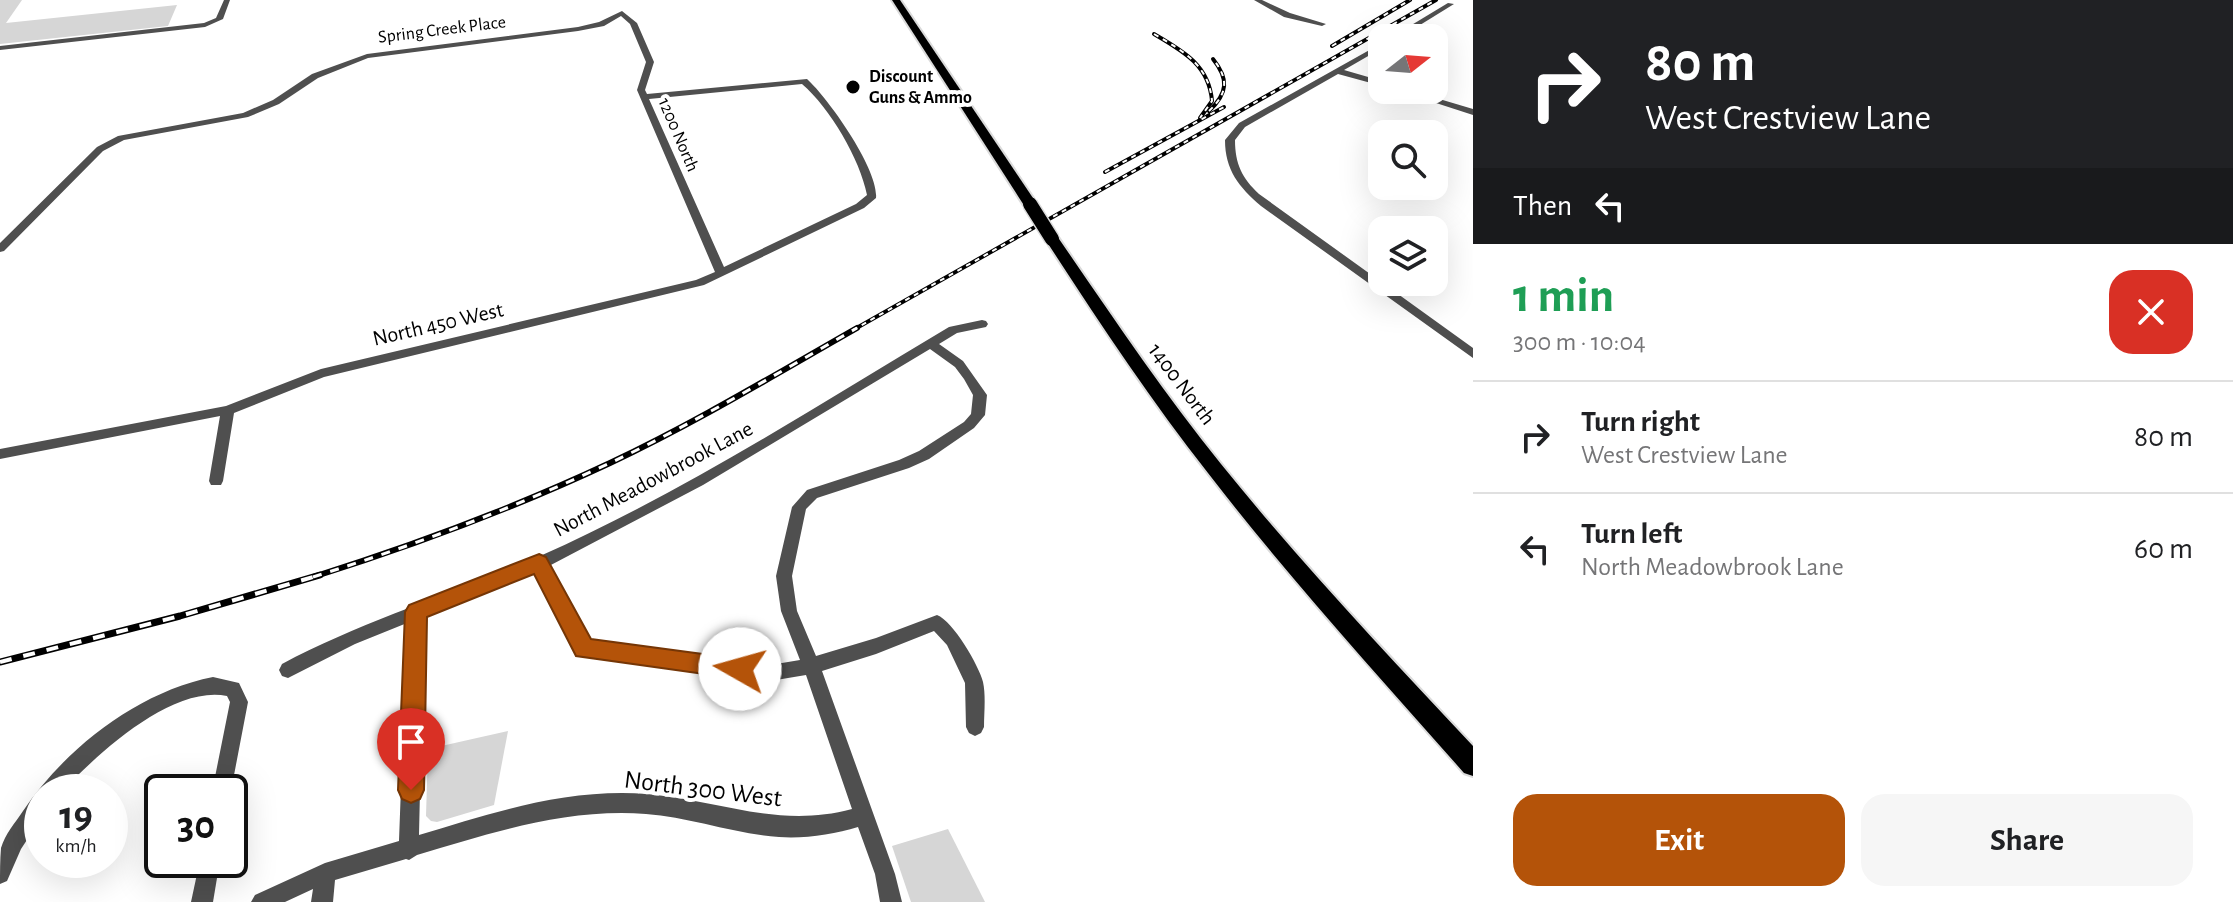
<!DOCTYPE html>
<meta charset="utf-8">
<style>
body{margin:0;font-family:"Alegreya Sans",sans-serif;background:#f6f6f6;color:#202124;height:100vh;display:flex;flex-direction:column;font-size:30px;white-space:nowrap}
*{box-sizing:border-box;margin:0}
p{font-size:26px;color:#757577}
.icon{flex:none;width:44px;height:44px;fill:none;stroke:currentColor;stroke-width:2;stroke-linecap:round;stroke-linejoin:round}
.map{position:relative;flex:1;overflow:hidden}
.sheet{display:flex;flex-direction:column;background:#fff;width:760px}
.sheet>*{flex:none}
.banner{background:#202124;color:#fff;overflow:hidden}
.needle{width:52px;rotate:73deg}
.buttons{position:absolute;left:1368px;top:24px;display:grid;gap:16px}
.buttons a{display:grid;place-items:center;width:80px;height:80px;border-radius:16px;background:#fff;box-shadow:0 8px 32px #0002;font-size:40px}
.speed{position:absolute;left:24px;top:774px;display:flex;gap:16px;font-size:40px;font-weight:700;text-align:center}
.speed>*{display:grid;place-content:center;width:104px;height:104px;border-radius:50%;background:#fff;box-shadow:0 8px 32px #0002;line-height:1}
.speed small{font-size:20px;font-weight:400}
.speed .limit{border:4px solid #111;border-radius:12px;background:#fff;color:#111}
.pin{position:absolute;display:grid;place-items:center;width:68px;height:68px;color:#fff;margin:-82px -34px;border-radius:50% 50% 50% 0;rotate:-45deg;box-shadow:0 0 8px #0007}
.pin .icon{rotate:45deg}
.me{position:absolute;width:88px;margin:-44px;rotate:277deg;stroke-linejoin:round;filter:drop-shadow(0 0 6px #0008)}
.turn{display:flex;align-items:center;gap:28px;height:168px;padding:0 40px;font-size:36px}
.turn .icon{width:104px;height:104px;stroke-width:2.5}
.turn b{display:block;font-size:56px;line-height:68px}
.then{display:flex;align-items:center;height:76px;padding:0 40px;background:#0003;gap:16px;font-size:30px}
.round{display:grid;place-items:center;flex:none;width:84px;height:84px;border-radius:24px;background:#f6f6f6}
.headline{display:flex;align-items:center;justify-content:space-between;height:136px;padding:0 40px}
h1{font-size:48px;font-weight:700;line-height:60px;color:#1e9e55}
.button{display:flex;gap:16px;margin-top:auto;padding:16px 40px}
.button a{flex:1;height:92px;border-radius:24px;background:#b45309;color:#fff;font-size:32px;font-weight:700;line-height:92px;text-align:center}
.button a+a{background:#f6f6f6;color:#202124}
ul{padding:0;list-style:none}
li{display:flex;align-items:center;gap:24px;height:112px;padding:0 40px;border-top:2px solid #e0e0e0}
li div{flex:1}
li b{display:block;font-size:30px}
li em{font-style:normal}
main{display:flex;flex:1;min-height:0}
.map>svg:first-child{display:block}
.green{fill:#d6d6d6}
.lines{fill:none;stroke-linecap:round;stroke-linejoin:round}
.major-casing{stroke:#dbdbdb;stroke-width:4}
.minor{fill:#4f4f4f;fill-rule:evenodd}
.major{fill:#000;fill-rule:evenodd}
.rail-far2-casing{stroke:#000;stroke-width:4}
.rail-far1-casing{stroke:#000;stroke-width:6}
.rail-casing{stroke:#000;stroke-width:7}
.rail-far2{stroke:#fff;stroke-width:2;stroke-dasharray:5;stroke-linecap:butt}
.rail-far1{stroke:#fff;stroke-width:3;stroke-dasharray:9;stroke-linecap:butt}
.rail{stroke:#fff;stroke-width:4;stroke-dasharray:12;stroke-linecap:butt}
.major-bridge-casing{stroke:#dbdbdb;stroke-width:17;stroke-linecap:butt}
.major-bridge{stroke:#000;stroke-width:14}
.route{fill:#b45309;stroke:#753606;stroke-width:2}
.poi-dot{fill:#000;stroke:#fff;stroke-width:3}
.labels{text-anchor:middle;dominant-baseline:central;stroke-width:8;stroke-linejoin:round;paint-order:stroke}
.far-street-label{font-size:18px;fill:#000;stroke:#fff}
.far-poi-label{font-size:18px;font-weight:bold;fill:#000;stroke:#fff;text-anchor:start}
.street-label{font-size:22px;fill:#000;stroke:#fff}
.near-street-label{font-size:26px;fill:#000;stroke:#fff}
</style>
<main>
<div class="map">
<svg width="1473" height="902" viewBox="0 0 1473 902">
<rect width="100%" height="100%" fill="#fff"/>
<g class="green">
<path d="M0,0H22L6,23L177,5L168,26L0,44Z"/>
<path d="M508,731L494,805L437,822L431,821L426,816L428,749Z"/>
<path d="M948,829L985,902H911L892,846Z"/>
</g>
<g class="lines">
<g class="major-casing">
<g id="major">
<path d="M892,0H900L1037,204L1035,207H1025Z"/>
<path d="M1052,235L1057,236C1110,313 1162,391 1221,464C1300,562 1387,654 1473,746V776L1464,773C1377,674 1288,577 1208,473C1149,398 1097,319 1045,239Z"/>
</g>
</g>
<g class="minor">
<path d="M224,0H230L223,19L205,27L0,50V46L204,23L216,18Z"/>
<path d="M1254,0H1262L1290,13L1326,24L1322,26L1284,17Z"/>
<path d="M1448,3L1454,4L1399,38H1390Z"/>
<path d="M622,11L637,23L654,62L645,90L647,94L807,79C829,99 879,170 876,198L864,208L704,285L324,377L234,413L223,481L221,485H211L209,481L220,416L0,459V449L226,406L321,369L696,280L715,272L637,90L646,62L630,24L621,16L604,26L578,31L368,58L318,78L279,104L248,117L124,140L103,151L4,251L0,252V243L97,147L118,136L243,113L273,100L312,74L367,54L578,27L599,22ZM802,84C830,108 860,159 867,195L856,204L724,267L649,99Z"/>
<path d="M1382,43V48L1344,70L1382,81V86L1338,74L1245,127L1235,140C1235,164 1242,178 1259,194L1473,348V358L1261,206C1239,187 1225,170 1225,140L1239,123Z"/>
<path d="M1396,90H1409L1473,109V115Z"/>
<path d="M982,320L986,321L988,324L986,327L957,333L939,344L963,361L987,395L985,415L974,428L929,459L909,468L817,498L806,509L792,576L797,611L816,656L876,638L937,615C953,621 979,666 983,682C986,696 984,713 984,727L981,733L975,736L969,733L966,727L965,683L947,645L934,631L876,654L822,671L895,874L902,902H880L875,874L858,827C834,834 805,839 779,837C734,834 690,817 646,814C566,808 492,833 417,855L409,860L406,859L335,880L333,902H311L313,889L285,902H251L255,895L325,863L399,841L407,623L355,644L288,678L282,676L279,670L282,664C364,620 454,594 540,556C682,493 815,407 949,327ZM930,349L955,367L964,379L973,395L971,414L964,422L919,451L899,460L807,490L792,507L776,576L781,611L800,660L770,665L589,642L549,566L703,485ZM536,572L578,654L770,681L806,675L852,809C778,829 719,800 647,794C568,788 494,812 419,835L424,616Z"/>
<path d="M213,677L239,683L248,702L230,796V792H212L230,702L227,696C171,685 98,754 61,792H42V817L21,849L7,881L0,884C0,873 0,859 1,848C5,834 15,823 23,811C65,749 137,692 213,677Z"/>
<path d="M200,860H220L213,902H191Z"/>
</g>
<use href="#major" class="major"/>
<g class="rail-far2-casing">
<g id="rail-far2">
<path d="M1154,34C1183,51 1209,65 1212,101L1200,118"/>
<path d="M1332,46L1410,0"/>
<path d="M1209,111C1228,93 1229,79 1213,59"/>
<path d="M1105,172L1224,107"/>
<path d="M853,330L1436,0"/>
</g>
</g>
<g class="rail-far1-casing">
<path id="rail-far1" d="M313,577C415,545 514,508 610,463C695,423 776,374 857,328"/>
</g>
<g class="rail-casing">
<path id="rail" d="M0,662L180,616L320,575"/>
</g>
<use href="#rail-far2" class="rail-far2"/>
<use href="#rail-far1" class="rail-far1"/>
<use href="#rail" class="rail"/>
<g class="major-bridge-casing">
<path id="major-bridge" d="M1030,204L1052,239"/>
</g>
<use href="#major-bridge" class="major-bridge"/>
</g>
<path class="route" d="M539,554L546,557L591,639L740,659L748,662L751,669L748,676L740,679L576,656L534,574L427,617L424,790L420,799L411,803L402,799L398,790L405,612L409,605Z"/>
<circle class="poi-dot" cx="853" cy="87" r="8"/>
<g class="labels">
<g class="far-street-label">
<text transform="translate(442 30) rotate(-7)">Spring Creek Place</text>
<text transform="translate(678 135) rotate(67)">1200 North</text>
</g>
<g class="far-poi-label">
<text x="869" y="77">Discount<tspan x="869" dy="21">Guns &amp; Ammo</tspan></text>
</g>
<g class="street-label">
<text transform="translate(438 324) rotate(-13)">North 450 West</text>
<text transform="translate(1182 384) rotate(53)">1400 North</text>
<text transform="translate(653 479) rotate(-28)">North Meadowbrook Lane</text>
</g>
<g class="near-street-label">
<text transform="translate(703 789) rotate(7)">North 300 West</text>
</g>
</g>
</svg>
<div class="buttons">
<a><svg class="needle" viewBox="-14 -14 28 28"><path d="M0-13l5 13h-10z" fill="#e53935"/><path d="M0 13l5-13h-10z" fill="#757577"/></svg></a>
<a><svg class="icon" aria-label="search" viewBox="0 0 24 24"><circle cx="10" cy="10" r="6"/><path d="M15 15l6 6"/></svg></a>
<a><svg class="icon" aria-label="layers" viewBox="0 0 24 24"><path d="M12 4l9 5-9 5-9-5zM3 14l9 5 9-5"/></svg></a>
</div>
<div class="speed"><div>19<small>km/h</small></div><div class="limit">30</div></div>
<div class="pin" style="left:411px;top:790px;background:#d93025"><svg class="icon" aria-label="arrive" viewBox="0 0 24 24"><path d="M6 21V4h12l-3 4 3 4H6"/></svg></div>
<svg class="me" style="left:740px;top:669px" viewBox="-20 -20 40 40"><circle r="19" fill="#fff"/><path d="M0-13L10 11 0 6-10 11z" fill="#b45309"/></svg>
</div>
<section class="sheet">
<div class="banner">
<div class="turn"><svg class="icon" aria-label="right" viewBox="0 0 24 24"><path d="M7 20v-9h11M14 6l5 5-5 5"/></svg><div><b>80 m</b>West Crestview Lane</div></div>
<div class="then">Then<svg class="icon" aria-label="left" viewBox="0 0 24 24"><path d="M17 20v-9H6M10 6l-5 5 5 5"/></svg></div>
</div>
<div class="headline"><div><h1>1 min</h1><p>300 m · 10:04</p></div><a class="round" style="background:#d93025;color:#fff"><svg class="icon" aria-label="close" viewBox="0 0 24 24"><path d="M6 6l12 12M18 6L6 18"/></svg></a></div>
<ul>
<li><svg class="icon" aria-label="right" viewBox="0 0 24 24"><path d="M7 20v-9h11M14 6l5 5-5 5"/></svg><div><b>Turn right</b><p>West Crestview Lane</p></div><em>80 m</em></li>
<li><svg class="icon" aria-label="left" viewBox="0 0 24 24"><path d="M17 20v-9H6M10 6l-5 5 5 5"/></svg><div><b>Turn left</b><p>North Meadowbrook Lane</p></div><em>60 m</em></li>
</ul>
<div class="button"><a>Exit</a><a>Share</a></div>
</section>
</main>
